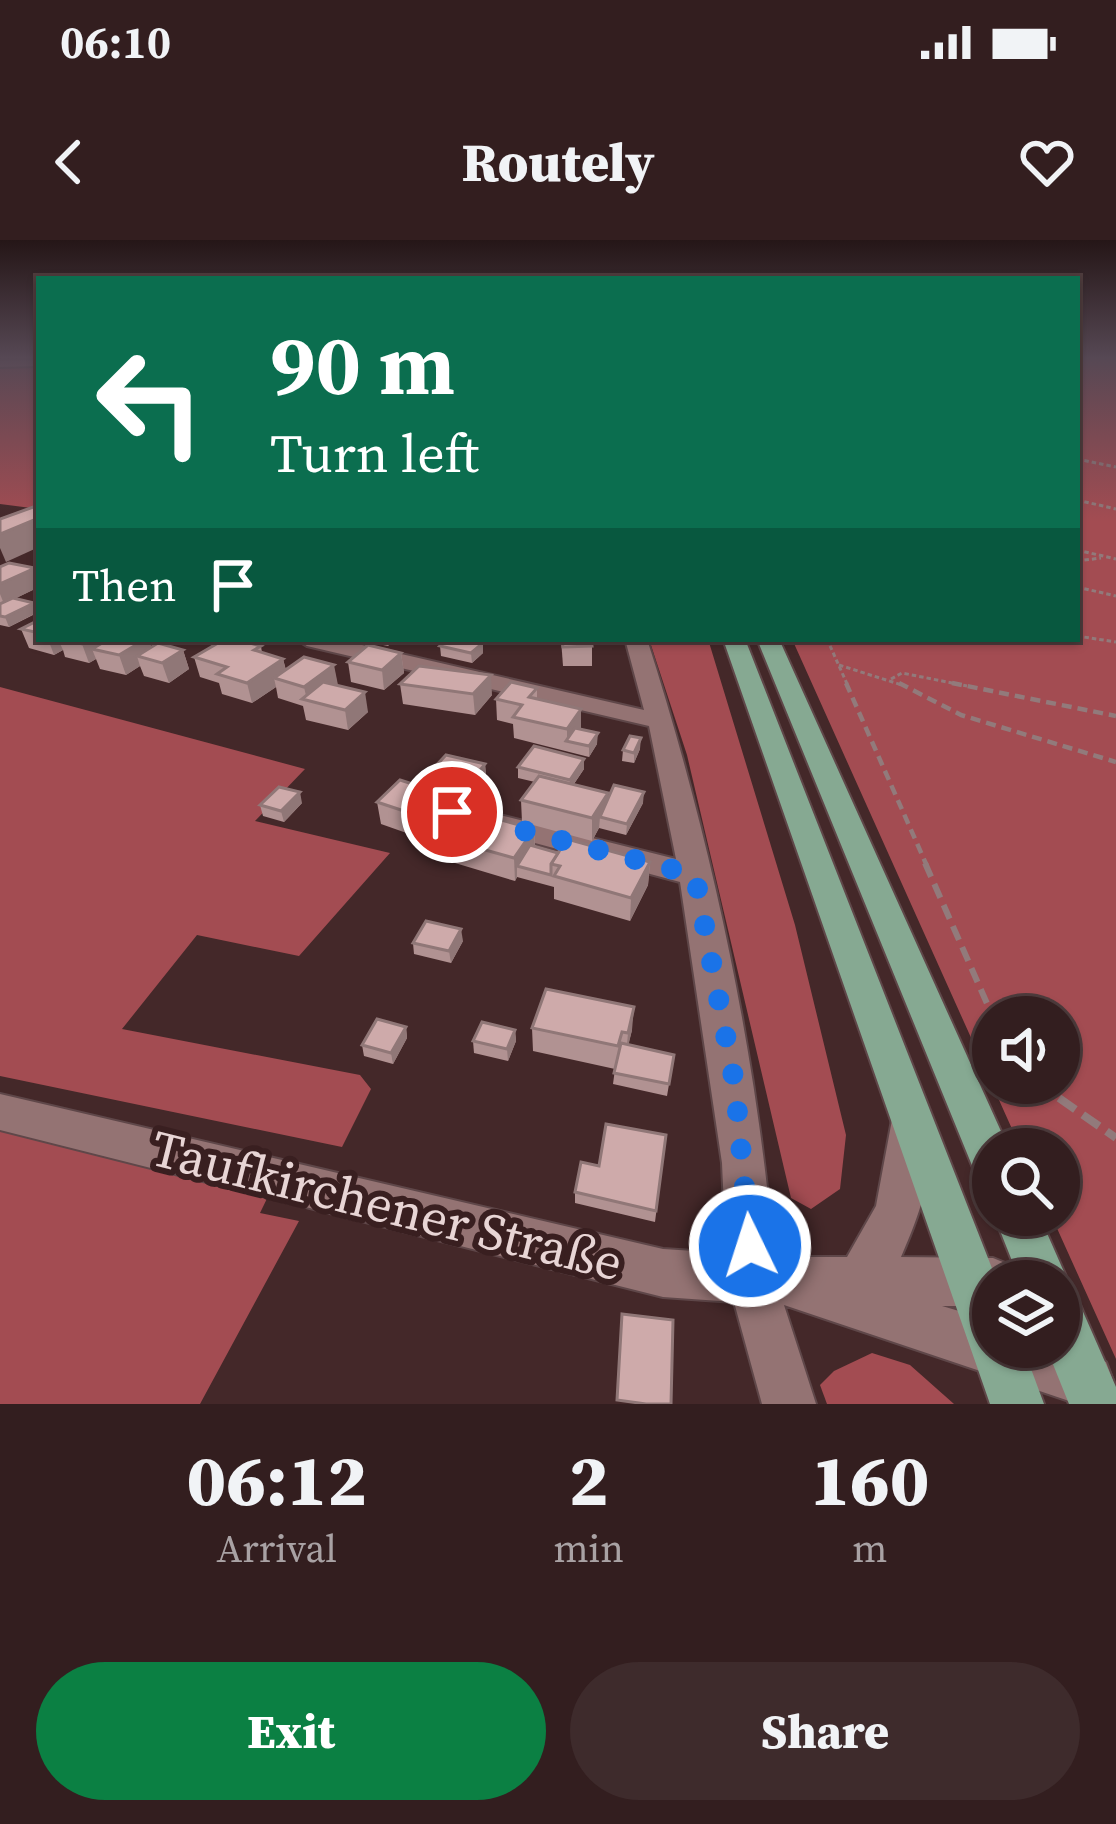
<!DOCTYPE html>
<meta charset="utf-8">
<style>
body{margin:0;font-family:"Source Serif 4",serif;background:#3e2b2c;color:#f1f3f6;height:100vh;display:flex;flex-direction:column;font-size:45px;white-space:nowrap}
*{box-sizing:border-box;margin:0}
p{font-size:39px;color:#a9a2a4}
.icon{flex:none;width:66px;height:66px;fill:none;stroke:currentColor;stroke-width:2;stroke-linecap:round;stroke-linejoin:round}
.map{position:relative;height:1164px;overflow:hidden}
.details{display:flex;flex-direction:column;background:#331e1f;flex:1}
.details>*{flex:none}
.hud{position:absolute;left:36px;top:36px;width:1044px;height:366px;border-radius:0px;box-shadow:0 3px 9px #0004,0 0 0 3px #4e3c3d;background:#0b6e4f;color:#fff;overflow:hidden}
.fabs{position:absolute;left:972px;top:756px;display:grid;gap:24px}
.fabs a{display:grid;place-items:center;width:108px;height:108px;border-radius:50%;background:#331e1f;box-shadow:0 3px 9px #0004,0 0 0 3px #4e3c3d;font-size:60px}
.pin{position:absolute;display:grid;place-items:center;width:102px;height:102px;color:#fff;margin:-51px;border:6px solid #fff;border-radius:50%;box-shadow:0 3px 12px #0007}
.me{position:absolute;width:132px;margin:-66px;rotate:356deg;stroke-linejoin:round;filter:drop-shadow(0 0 9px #0008)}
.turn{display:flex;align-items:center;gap:42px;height:252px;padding:0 36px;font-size:54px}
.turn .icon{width:156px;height:156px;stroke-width:2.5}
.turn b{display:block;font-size:84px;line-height:102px}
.then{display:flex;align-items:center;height:114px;padding:0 36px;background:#0003;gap:24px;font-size:45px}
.eta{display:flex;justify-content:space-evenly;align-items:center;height:204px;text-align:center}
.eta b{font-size:72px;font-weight:800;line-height:84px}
.primary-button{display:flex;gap:24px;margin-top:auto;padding:24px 36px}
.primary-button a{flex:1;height:138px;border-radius:72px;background:#0b8043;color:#fff;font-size:48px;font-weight:800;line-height:138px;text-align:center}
.primary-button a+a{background:#3e2b2c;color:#f1f3f6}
.status{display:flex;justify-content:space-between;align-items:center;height:84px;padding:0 60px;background:#331e1f;direction:ltr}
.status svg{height:33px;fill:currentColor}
header{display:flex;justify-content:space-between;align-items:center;height:156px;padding:0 36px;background:#331e1f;font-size:54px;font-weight:800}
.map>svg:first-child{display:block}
.forest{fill:#a34c52;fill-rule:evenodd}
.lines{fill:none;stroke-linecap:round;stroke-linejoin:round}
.minor-casing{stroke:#5f4749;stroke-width:4}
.major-casing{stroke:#5f4749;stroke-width:4}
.path-far3{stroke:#927a7b;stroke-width:3;stroke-dasharray:4.5 3;stroke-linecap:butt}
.path-far2{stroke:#927a7b;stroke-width:4.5;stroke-dasharray:10 6;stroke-linecap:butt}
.path-far1{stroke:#927a7b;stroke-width:6;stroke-dasharray:15 8;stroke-linecap:butt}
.path{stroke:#927a7b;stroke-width:8;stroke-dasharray:20 9;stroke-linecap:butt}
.minor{fill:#947373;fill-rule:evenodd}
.major{fill:#86a992;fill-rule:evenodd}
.wall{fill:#b19292}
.shaded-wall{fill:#907777}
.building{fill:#ceaaaa;stroke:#907777;stroke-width:3}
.route{stroke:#1a73e8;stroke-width:21;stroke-dasharray:0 37.8}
.labels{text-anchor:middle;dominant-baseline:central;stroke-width:12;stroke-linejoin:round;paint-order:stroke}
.near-street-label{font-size:51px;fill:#e8d5d5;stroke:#391f20}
</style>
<div class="status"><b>06:10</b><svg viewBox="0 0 49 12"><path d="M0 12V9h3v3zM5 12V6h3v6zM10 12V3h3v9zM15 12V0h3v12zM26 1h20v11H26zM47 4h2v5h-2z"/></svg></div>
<header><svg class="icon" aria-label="back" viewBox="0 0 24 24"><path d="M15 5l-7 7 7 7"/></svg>Routely<svg class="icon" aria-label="heart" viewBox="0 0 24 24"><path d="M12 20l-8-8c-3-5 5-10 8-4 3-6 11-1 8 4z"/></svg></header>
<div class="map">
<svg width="1116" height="1164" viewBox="0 0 1116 1164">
<rect width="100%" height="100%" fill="#442829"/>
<g class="forest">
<path d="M1077,118H1116V1119L1051,975H1059V909H1021L792,399H1077ZM993,777H1059V843H993Z"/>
<path d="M39,123V269L0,264V125Z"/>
<path d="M649,399H708L795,685L846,895L840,949L811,969L791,958L687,515Z"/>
<path d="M0,447L305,529L255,581L390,613L299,716L197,695L122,789L360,835L371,849L342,907L0,836Z"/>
<path d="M0,888L274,944L260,973L299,981L200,1164H0Z"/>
<path d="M872,1113L910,1125L954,1164H827L820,1145L834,1131Z"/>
</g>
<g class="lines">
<g class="minor-casing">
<g id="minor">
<path d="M39,120V126L0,127V121Z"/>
<path d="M296,399H336L644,470L625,399H647C711,599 756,807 774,1017H847L876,966L894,869L909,863L924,869C944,912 919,976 901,1017L993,1018L1010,1025L1017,1041H993V1066H942L993,1081V1107L1059,1104L1106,1122L1113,1141L1106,1160L1078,1164L784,1065L816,1164H762L734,1062L663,1057L0,890V854L663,1009L726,1013L722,923L680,642L442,578L437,572L452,563L676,619L649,486L307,406Z"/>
</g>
</g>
<g class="major-casing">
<g id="major">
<path d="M723,399H745L997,1041H993V1107H1023L1044,1164H990Z"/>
<path d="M757,399H779L1009,909H993V943L977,937L971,923Z"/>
<path d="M993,973L1039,975L1068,1041L1063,1053L1077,1058L1116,1147V1164H1069L1046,1107H1059V1041H1020Z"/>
</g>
</g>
<g class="path-far3">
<path d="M1077,219L1116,227"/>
<path d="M1077,260L1116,269"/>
<path d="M1077,310L1116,319"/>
<path d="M1077,321L1101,318"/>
<path d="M1077,347L1116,356"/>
<path d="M1077,396L1116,402"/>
<path d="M827,399L848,446"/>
<path d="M839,425L905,446"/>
<path d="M891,439L902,433L967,446"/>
</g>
<g class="path-far2">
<path d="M846,443L927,626"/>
<path d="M899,443L961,475L1116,522"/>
<path d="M952,443L1116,476"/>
</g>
<g class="path-far1">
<path d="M925,623L993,777"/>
<path d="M1047,843L1062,861"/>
</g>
<path class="path" d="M1059,858L1116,898"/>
<use href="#minor" class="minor"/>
<use href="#major" class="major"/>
</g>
<g class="wall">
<path d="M0,327L35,328L39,339V347L16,358L34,363L39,371V399H149L151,407L183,410L189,429L169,443L144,436L140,426L126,435L100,429L96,419L89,423L65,417L63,410L54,415L29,408L21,389L38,380L35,374L9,387L0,385Z"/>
<path d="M199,399H237L261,406L262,413L283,419L286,430L338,445L368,472L348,490L306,480L303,466L278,458L276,447L252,463L222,454L219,443L200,437L194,417L214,406L200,402Z"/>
<path d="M373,399H396L388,406L373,403Z"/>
<path d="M561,399L592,406V426H563Z"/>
<path d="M483,403V413L472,423L441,416L440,406Z"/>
<path d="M401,413L404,433L384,450L351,442L348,422Z"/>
<path d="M400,444L492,455L475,475L403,464Z"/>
<path d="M537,448V459L597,504L589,517L514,498L513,484L497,480L496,459Z"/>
<path d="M640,509L634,523L622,521L623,510Z"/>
<path d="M584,519V529L574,544L608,553V559L643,563L626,595L599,588L592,601L522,582L521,560L535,542L518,538V527Z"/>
<path d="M485,524L487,546L472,565L441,557L443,575L441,577L453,585L534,589L535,606L558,613L650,622L648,645L630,681L554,659V647L517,637L515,641L445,620L443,604L416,605L415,596L381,584L377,562L431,550L429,533Z"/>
<path d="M302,563L284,582L263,576L260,565Z"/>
<path d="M463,701L451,723L414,714L413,703Z"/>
<path d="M406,787L407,798L393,824L364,816L362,805Z"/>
<path d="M532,788L632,790L628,805L674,815L667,856L613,844L615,829L533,811Z"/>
<path d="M515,790L516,801L508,821L474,813L473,801Z"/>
<path d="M666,895L655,982L575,963V952Z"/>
</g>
<g class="shaded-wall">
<path d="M39,278V307L6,322L0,308V294Z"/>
<path d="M35,328L39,339V347L4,364L0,354V344Z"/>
<path d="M34,363L38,372L9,387L5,377Z"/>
<path d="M48,399H58L63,410L54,415Z"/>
<path d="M90,399H110L92,409L96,419L89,423L82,404Z"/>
<path d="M146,399H149L154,417L137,416L140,426L126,435L119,415Z"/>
<path d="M483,403V413L472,423L471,413Z"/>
<path d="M183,410L189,429L169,443L162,423Z"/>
<path d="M401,413L404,433L384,450L382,430Z"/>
<path d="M283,419L288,439L274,438L276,447L252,463L247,443Z"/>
<path d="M334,425L338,445L307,460L304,447Z"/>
<path d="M491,435L492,455L475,475L473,454Z"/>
<path d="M365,452L368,472L348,490L345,470Z"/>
<path d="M581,469V489L567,501V489Z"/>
<path d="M598,493L597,504L589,517V506Z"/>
<path d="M641,498L640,509L634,523V513Z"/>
<path d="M584,519V529L569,551L570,540Z"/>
<path d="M485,524L487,546L472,565L470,543Z"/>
<path d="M300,552L302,563L284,582L281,571Z"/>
<path d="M644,552L643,563L626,595L627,584Z"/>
<path d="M441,553L443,575L425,594H421L419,576Z"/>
<path d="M608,553L607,575L600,577L599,588L592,601V578Z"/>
<path d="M534,589L535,611L517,626V637L515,641L514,618Z"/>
<path d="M650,622L648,645L630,681L631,658Z"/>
<path d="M461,689L463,701L451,723L449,711Z"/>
<path d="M634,767L632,790L626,816L628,793Z"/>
<path d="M406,787L407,798L393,824L391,813Z"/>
<path d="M515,790L516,801L508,821L507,809Z"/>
</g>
<g class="building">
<path d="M39,265V278L0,294V279Z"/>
<path d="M9,323L35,328L0,344V327Z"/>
<path d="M13,358L34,363L5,377L0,376V364Z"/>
<path d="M39,380V393L21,389Z"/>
<path d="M64,399H90L82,404Z"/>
<path d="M109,399H146L119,415L92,409Z"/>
<path d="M225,399H235L261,406L254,410L283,419L247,443L217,434L227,427L194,417Z"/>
<path d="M448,399H465L483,403L471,413L440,406Z"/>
<path d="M562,399H591L592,406L563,407Z"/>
<path d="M158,403L183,410L162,423L137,416Z"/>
<path d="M368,405L401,413L382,430L348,422Z"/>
<path d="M304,417L334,425L304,447L274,438Z"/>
<path d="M419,426L491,435L473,454L400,444Z"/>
<path d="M323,442L365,452L345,470L302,459Z"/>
<path d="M511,442L537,448L529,457L581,469L567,489L513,477L522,465L496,459Z"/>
<path d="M575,488L598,493L589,506L566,501Z"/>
<path d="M630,496L641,498L634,513L623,510Z"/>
<path d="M534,506L584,519L570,540L518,527Z"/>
<path d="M446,515L485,524L470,543L429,533Z"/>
<path d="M539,536L608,553L592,578L521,560Z"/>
<path d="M400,540L441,553L419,576L377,562Z"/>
<path d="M614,545L644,552L627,584L600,577Z"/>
<path d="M279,547L300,552L281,571L260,565Z"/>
<path d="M465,570L534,589L514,618L442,598Z"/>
<path d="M432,574L452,580L441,594H415Z"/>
<path d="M567,599L650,622L631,658L554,636L560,626L551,624Z"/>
<path d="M530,605L558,613L551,624V635L517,626Z"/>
<path d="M426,681L461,689L449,711L413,703Z"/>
<path d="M546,749L634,767L628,793L622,792L618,806L532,788Z"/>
<path d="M377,779L406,787L391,813L362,805Z"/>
<path d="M482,782L515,790L507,809L473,801Z"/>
<path d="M621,803L674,815L669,844L614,833Z"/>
<path d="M606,884L666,895L656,971L575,952L581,922L599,926Z"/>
<path d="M622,1074L673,1080L671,1164H646L617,1160Z"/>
</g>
<linearGradient id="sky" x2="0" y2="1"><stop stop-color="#251617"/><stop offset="0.42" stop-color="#564854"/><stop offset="1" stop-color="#564854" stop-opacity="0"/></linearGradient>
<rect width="1116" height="281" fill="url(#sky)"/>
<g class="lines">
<path class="route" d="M452,572L695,635L735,845L750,1006"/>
</g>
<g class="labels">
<g class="near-street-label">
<text transform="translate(387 965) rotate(14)">Taufkirchener Straße</text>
</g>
</g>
</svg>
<div class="fabs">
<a><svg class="icon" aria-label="sound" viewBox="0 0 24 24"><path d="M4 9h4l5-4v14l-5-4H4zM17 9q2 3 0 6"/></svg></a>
<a><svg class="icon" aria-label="search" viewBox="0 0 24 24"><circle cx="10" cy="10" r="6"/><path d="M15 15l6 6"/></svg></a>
<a><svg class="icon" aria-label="layers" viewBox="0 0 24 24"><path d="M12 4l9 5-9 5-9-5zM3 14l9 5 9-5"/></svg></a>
</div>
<div class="pin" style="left:452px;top:572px;background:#d93025"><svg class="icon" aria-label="arrive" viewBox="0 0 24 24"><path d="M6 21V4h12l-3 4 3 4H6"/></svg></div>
<svg class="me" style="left:750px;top:1006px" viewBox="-20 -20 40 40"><circle r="17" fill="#1a73e8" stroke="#fff" stroke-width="3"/><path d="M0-11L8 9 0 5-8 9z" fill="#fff"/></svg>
<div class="hud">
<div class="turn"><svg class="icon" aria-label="left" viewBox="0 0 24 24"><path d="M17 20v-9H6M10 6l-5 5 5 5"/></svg><div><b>90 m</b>Turn left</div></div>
<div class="then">Then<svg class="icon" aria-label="arrive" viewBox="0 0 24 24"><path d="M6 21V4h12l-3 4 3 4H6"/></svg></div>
</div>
</div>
<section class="details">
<div class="eta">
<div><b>06:12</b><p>Arrival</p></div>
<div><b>2</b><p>min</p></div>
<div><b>160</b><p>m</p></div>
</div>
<div class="primary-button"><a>Exit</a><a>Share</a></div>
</section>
